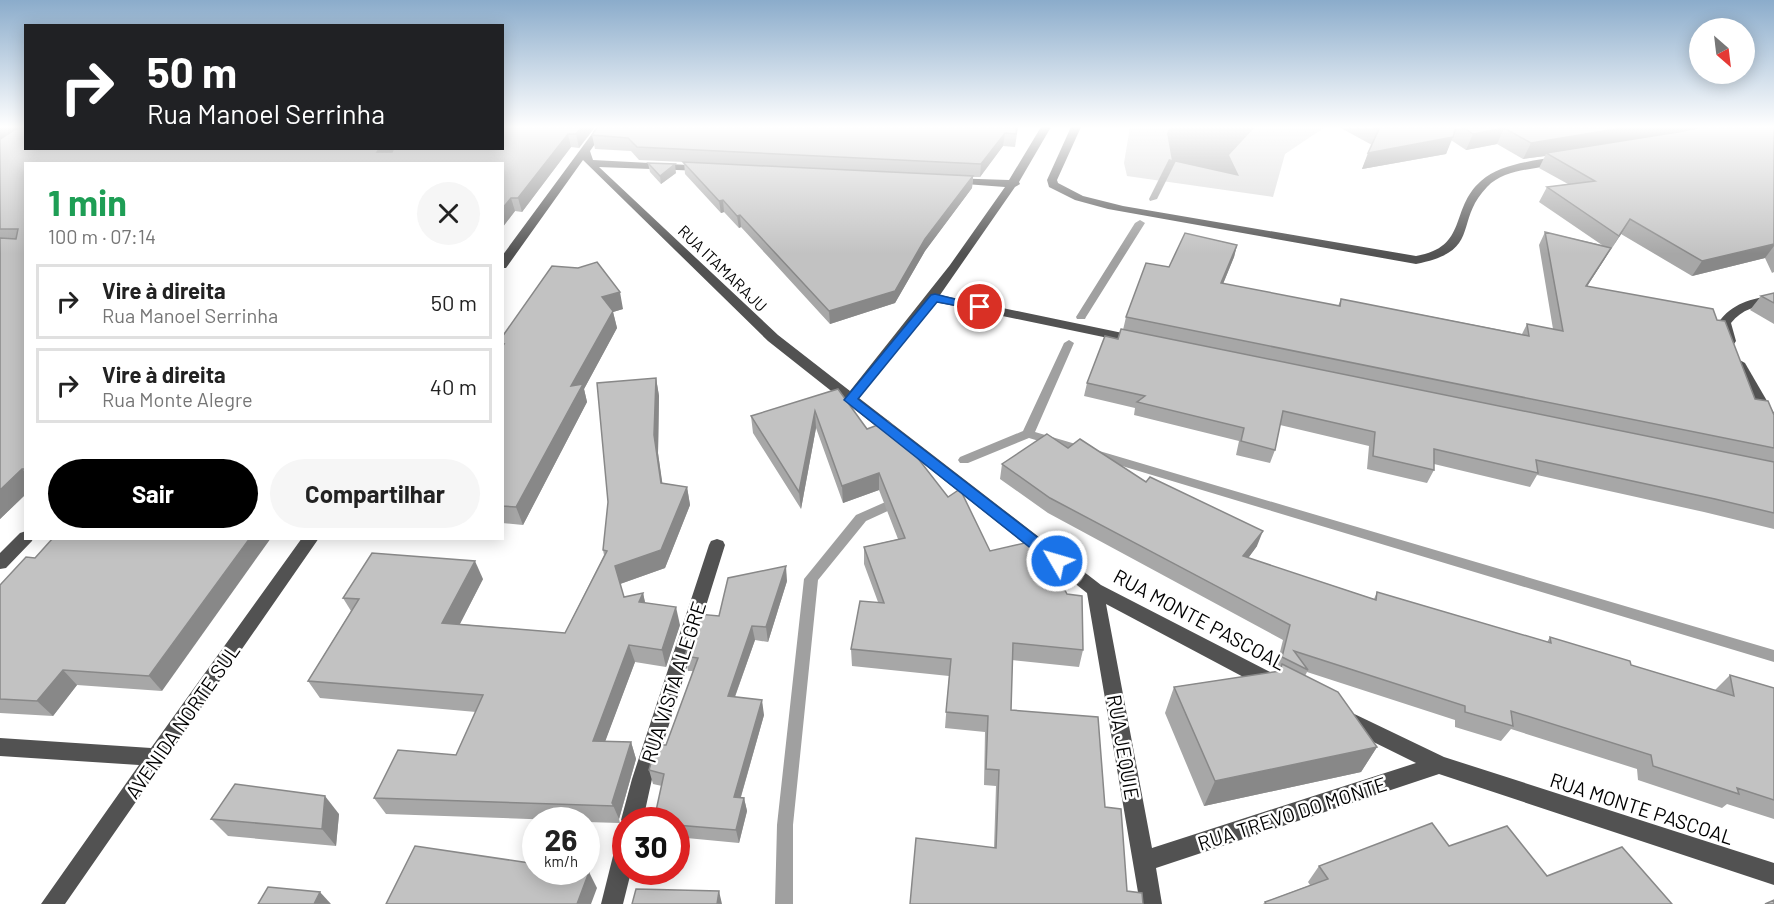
<!DOCTYPE html>
<html lang="pt">
<meta charset="utf-8">
<style>
body{margin:0;font-family:Barlow,sans-serif;background:#f6f6f6;color:#222;height:100vh;display:flex;flex-direction:column;font-size:22px;white-space:nowrap}
*{box-sizing:border-box;margin:0}
p{font-size:20px;color:#767676}
.icon{flex:none;width:33px;height:33px;fill:none;stroke:currentColor;stroke-width:2;stroke-linecap:round;stroke-linejoin:round}
.map{position:relative;flex:1;overflow:hidden}
.panel{position:absolute;left:24px;top:162px;width:480px;height:378px;display:flex;flex-direction:column;background:#fff;border-radius:0px;box-shadow:0 3px 15px #0003}
.panel>*{flex:none}
.hud{position:absolute;left:24px;top:24px;width:480px;height:126px;border-radius:0px;box-shadow:0 3px 15px #0003;background:#202124;color:#fff;overflow:hidden}
.needle{width:39px;rotate:152deg}
.fabs{position:absolute;left:1689px;top:18px;display:grid;gap:12px}
.fabs a{display:grid;place-items:center;width:66px;height:66px;border-radius:50%;background:#fff;box-shadow:0 3px 15px #0003;font-size:30px}
.speed{position:absolute;left:522px;top:807px;display:flex;gap:12px;font-size:30px;font-weight:700;text-align:center}
.speed>*{display:grid;place-content:center;width:78px;height:78px;border-radius:50%;background:#fff;box-shadow:0 3px 15px #0003;line-height:1}
.speed small{font-size:15px;font-weight:400}
.speed .limit{border:9px solid #d22;background:#fff;color:#111}
.pin{position:absolute;display:grid;place-items:center;width:51px;height:51px;color:#fff;margin:-26px;border:3px solid #fff;border-radius:50%;box-shadow:0 2px 6px #0007}
.me{position:absolute;width:66px;margin:-33px;rotate:308deg;stroke-linejoin:round;filter:drop-shadow(0 0 4px #0008)}
.turn{display:flex;align-items:center;gap:21px;height:126px;padding:0 24px;font-size:27px}
.turn .icon{width:78px;height:78px;stroke-width:2.5}
.turn b{display:block;font-size:42px;line-height:51px}
.round{display:grid;place-items:center;flex:none;width:63px;height:63px;border-radius:32px;background:#f6f6f6}
.summary{display:flex;align-items:center;justify-content:space-between;height:102px;padding:0 24px}
h1{font-size:36px;font-weight:700;line-height:45px;color:#1e9e55}
.cta{display:flex;gap:12px;margin-top:auto;padding:12px 24px}
.cta a{flex:1;height:69px;border-radius:36px;background:#000;color:#fff;font-size:24px;font-weight:700;line-height:69px;text-align:center}
.cta a+a{background:#f6f6f6;color:#222}
ul{padding:0;list-style:none}
li{display:flex;align-items:center;gap:18px;height:75px;margin:0 12px 9px;padding:0 12px;border:3px solid #e0e0e0;border-radius:0px}
li div{flex:1}
li b{display:block;font-size:22px}
li em{font-style:normal}
.map>svg:first-child{display:block}
.green{fill:#d9d9d9}
.water{fill:#a0a0a0}
.lines{fill:none;stroke-linecap:round;stroke-linejoin:round}
.stream{fill:#a0a0a0;fill-rule:evenodd}
.minor{fill:#525252;fill-rule:evenodd}
.wall{fill:#a7a7a7}
.shaded-wall{fill:#888}
.building{fill:#c2c2c2;stroke:#888;stroke-width:1.5}
.route{fill:#1a73e8;stroke:#114b97;stroke-width:1.5}
.labels{text-anchor:middle;dominant-baseline:central;stroke-width:5;stroke-linejoin:round;paint-order:stroke}
.street-label{font-size:16px;fill:#000;stroke:#fff}
.near-street-label{font-size:20px;fill:#000;stroke:#fff}
</style>
<div class="map">
<svg width="1774" height="904" viewBox="0 0 1774 904">
<rect width="100%" height="100%" fill="#fff"/>
<path class="green" d="M1130,127H1325L1285,154L1273,197L1127,176L1124,163Z"/>
<path class="water" d="M1170,127H1255L1229,155L1239,176L1172,161L1167,133Z"/>
<g class="lines">
<g class="stream">
<path d="M1169,159L1176,161L1157,199L1150,201L1149,199Z"/>
<path d="M1140,220L1145,223L1086,317L1085,319H1077L1076,317L1135,223Z"/>
<path d="M1069,340L1074,343L1035,432L1774,650V662L1029,438L968,463H960L958,460L960,457L1023,431L1064,343Z"/>
<path d="M899,496L903,498L905,501L903,504L866,521L818,580L793,825V904H775L777,825L804,579L856,515Z"/>
</g>
<g class="minor">
<path d="M597,127H607L590,151L593,160L707,166L708,168L703,171L599,167L778,335L850,391L950,265L1005,187L952,183L948,182V178L1009,180L1041,127H1051L1019,182L1020,184L1015,187L940,295L1137,336L1144,340L1142,343L1137,344L935,302L859,398L1101,585L1280,677L1282,683L1280,689L1273,691L1266,689L1106,604L1152,848L1416,763L1339,725L1336,719L1339,713L1346,710L1444,757L1774,863V885L1439,774L1156,868L1162,904H1140L1087,593L768,341L583,160L506,268H502V256Z"/>
<path d="M1071,127H1081L1057,180L1058,183L1083,196L1123,206L1416,256C1469,247 1449,209 1481,181C1501,163 1535,161 1560,156L1565,159C1548,172 1509,164 1487,187C1453,222 1483,251 1416,264L1108,209L1075,200L1049,187L1047,180Z"/>
<path d="M1774,295V303C1756,306 1742,309 1731,323L1736,341L1734,344H1724L1718,323C1732,303 1751,299 1774,295Z"/>
<path d="M1738,359L1745,363L1774,413V430L1769,428L1731,363Z"/>
<path d="M26,531V538H33L32,541L6,568L0,569V553L20,533Z"/>
<path d="M302,538H319L65,904H41L139,765L0,756V738L151,748Z"/>
<path d="M717,539L723,541L725,545L652,779L643,820H626V827L621,820L632,779L709,545L711,541Z"/>
<path d="M626,838V872H631L623,904H601L615,848L618,841Z"/>
</g>
</g>
<g class="wall">
<path d="M0,127L394,148L502,127H595L579,148L571,147L522,212L515,211L502,228V164H26V494L0,519Z"/>
<path d="M597,127H1018L1015,147L1003,146L980,177H973L972,188L925,251L895,303L830,324L741,227L739,228L724,212L721,213L685,174L684,162L639,160L631,151L595,149L592,135Z"/>
<path d="M1339,127H1774V272L1772,273L1765,258L1692,276L1621,234L1587,286L1717,320L1755,399L1774,415V529L1704,512L1537,475L1530,487L1434,464V470L1427,483L1367,469L1369,446L1280,425L1275,450L1270,463L1236,455L1239,441L1134,415L1135,408L1084,396L1087,383L1123,330L1126,317L1169,267L1237,245L1234,257L1223,284L1338,306L1341,299L1522,334L1527,324L1553,329L1539,245L1545,232L1602,245L1539,202L1547,187L1568,184L1539,168L1545,156L1523,159L1497,144L1466,150L1451,140L1446,154L1362,169L1372,145Z"/>
<path d="M648,163L676,173L661,184L650,172Z"/>
<path d="M578,268L623,309L613,312L617,328L584,389L587,402L523,525L502,523V337Z"/>
<path d="M1774,293V324L1750,310L1761,296Z"/>
<path d="M656,378L659,396L658,453L662,483L687,487L690,505L665,568L620,584L624,597L643,593L645,603L680,625L666,667L635,662L605,741L631,742L636,759L619,819L620,823L586,822V820H557L386,814L374,798L456,755L476,712L320,698L308,681L351,611L343,598L483,579L460,624L565,633L604,555L603,550Z"/>
<path d="M838,389L867,429L990,551L1083,650L1079,667L1012,660L1011,710L1105,807L1127,891L1143,904L994,848L996,786L984,785L985,732L945,728L949,676L852,666L851,649L878,602L864,564V547L898,539L879,490L843,503L816,428L801,509L753,433L751,416Z"/>
<path d="M1068,448L1146,482L1257,546L1248,558L1374,599L1377,592L1547,642L1550,637L1631,665L1715,690L1730,675L1774,688V819L1727,804L1722,808L1638,780L1637,769L1511,729L1501,741L1455,727V720L1307,672L1305,676L1377,747L1361,772L1204,806L1165,713L1174,687L1276,672H1275L1283,640L1048,513L1000,479L1002,464Z"/>
<path d="M53,538L162,691L77,685L53,716L0,713V585L35,558Z"/>
<path d="M787,581L768,642L755,640L735,697L764,715L741,797L744,798L747,811L739,843L676,837V820L662,786L653,784L649,770L666,745L693,671H688L685,656L719,616Z"/>
<path d="M339,814L336,846L228,836L211,819Z"/>
<path d="M1449,846L1547,876L1672,904H1263L1265,902L1310,885L1308,882L1319,866Z"/>
</g>
<g class="shaded-wall">
<path d="M0,127H24L0,144Z"/>
<path d="M582,127H595L579,148L576,134Z"/>
<path d="M1628,127H1720L1546,153L1545,156L1523,159L1531,143Z"/>
<path d="M1504,128L1497,144L1466,150L1473,134Z"/>
<path d="M1005,133L1003,146L980,177L981,164Z"/>
<path d="M568,134L571,147L522,212L518,198Z"/>
<path d="M1453,137L1446,154L1362,169L1368,153Z"/>
<path d="M380,148H394L384,164L377,152Z"/>
<path d="M675,164L676,173L661,184L660,176Z"/>
<path d="M973,176L972,188L925,251L895,303L830,324L829,311L925,239Z"/>
<path d="M511,198L515,211L502,228V209Z"/>
<path d="M723,200L724,212L721,213L719,201Z"/>
<path d="M740,215L741,227L739,228L737,216Z"/>
<path d="M1630,219L1621,234L1610,251L1619,236Z"/>
<path d="M1774,244V246L1765,258L1692,276L1702,261Z"/>
<path d="M1237,245L1234,257L1218,296L1221,283Z"/>
<path d="M1611,248L1604,260L1579,299L1586,286Z"/>
<path d="M620,292L623,309L613,312L617,328L584,389L587,402L523,525L516,507L571,386L602,297Z"/>
<path d="M656,378L659,396L658,453L665,501L661,483L654,435Z"/>
<path d="M815,411L816,428L801,509L799,492Z"/>
<path d="M22,469L26,473V494L0,519V490Z"/>
<path d="M879,473V490L843,503L842,486Z"/>
<path d="M687,487L690,505L665,568L620,584L615,566Z"/>
<path d="M1263,531L1257,546L1238,572L1243,556Z"/>
<path d="M250,538H271L162,691L149,676Z"/>
<path d="M475,561L483,579L451,641L442,623Z"/>
<path d="M786,566L787,581L768,642L766,627Z"/>
<path d="M643,593L647,611L639,602Z"/>
<path d="M676,607L680,625L666,667L662,650Z"/>
<path d="M752,626L755,640L730,710L728,696Z"/>
<path d="M629,645L635,662L599,758L593,741Z"/>
<path d="M63,670L77,685L53,716L37,701Z"/>
<path d="M762,700L764,715L737,810L734,797Z"/>
<path d="M631,742L636,759L619,819L612,803Z"/>
<path d="M1377,747L1361,772L1204,806L1215,781Z"/>
<path d="M325,796L339,814L336,846L322,829Z"/>
<path d="M744,798L747,811L739,843L736,830Z"/>
<path d="M589,872L597,888L591,904H577Z"/>
<path d="M719,891L722,904H717Z"/>
<path d="M320,892L331,904H314Z"/>
</g>
<g class="building">
<path d="M19,127H26V148H380L377,152H392L394,148H502V127H582L576,134H568L518,198H511L502,209V164H26V469H22L0,490V238L16,239L18,229H0V139Z"/>
<path d="M597,127H1017L1016,134L1005,133L981,164L637,147L628,138L592,135Z"/>
<path d="M1375,127H1456L1453,137L1368,153L1379,129Z"/>
<path d="M1463,127H1628L1531,143L1504,128L1473,134Z"/>
<path d="M1702,127H1774V244L1702,261L1630,219L1619,236L1547,187L1595,181L1546,153L1678,132Z"/>
<path d="M683,162L973,176L925,239L895,291L829,311L740,215L737,216L723,200L719,201Z"/>
<path d="M648,163L675,164L660,176Z"/>
<path d="M1545,232L1611,248L1586,286L1713,309L1717,320L1725,321L1755,399L1768,401L1774,415V448L1126,317L1146,263L1169,267L1185,233L1237,245L1221,283L1340,306L1341,299L1529,336L1527,324L1563,331Z"/>
<path d="M597,262L620,292L602,297L613,311L571,386L583,384L516,507L502,506V347L504,344H502V337L552,266L578,268Z"/>
<path d="M1774,293V303L1761,296Z"/>
<path d="M1121,329L1774,462V513L1715,499L1536,460L1538,473L1434,449V470L1373,456L1375,432L1283,411L1275,450L1241,441L1244,428L1137,402L1145,396L1087,383L1105,336L1118,339Z"/>
<path d="M656,378L654,435L661,483L687,487L661,550L615,566L624,597L643,593L639,602L676,607L662,650L629,645L593,741L631,742L612,803L614,806L374,798L398,750L456,755L483,695L308,681L359,599L343,598L372,553L475,561L442,623L565,633L607,551L603,550L608,502L597,383Z"/>
<path d="M838,389L867,429L888,421L892,425L948,497L960,489L990,551L1038,540L1067,594L1082,596L1083,650L1013,643L1011,710L1098,717L1105,807L1121,809L1127,891L1142,893L1143,904H910L916,838L996,848L999,770L986,769L988,716L946,712L951,659L851,649L860,601L884,603L864,547L905,538L879,473L842,486L815,411L799,492L751,416Z"/>
<path d="M1047,434L1068,448L1080,439L1146,482L1150,477L1263,531L1243,556L1376,600L1377,592L1551,643L1550,637L1630,661L1631,665L1734,696L1730,675L1774,688V800L1737,788L1739,794L1653,766L1651,755L1511,711L1513,726L1465,712V706L1294,651L1308,670L1282,657L1290,625L1050,498L1002,464Z"/>
<path d="M53,538H250L149,676L63,670L37,701L0,699V585L26,557L35,558Z"/>
<path d="M786,566L766,627L752,626L728,696L762,700L734,797L744,798L736,830L676,825V820H654L664,774L649,770L656,745H666L698,658L685,656L698,614L719,616L728,578Z"/>
<path d="M1282,664L1338,692L1377,747L1215,781L1174,687L1280,671Z"/>
<path d="M235,784L325,796L322,829L211,819Z"/>
<path d="M1432,823L1449,846L1507,826L1547,876L1622,847L1672,904H1266L1265,902L1328,879L1319,866Z"/>
<path d="M415,846L536,864V872H589L577,904H386Z"/>
<path d="M268,887L320,892L314,904H258Z"/>
<path d="M636,889L719,891L717,904H632Z"/>
<path d="M1774,900V904H1765Z"/>
</g>
<linearGradient id="sky" x2="0" y2="1"><stop stop-color="#8baccb"/><stop offset="0.5" stop-color="#fff"/><stop offset="1" stop-color="#fff" stop-opacity="0"/></linearGradient>
<rect width="1774" height="254" fill="url(#sky)"/>
<path class="route" d="M935,294L986,307L980,310L937,302L858,399L1063,557L1065,561L1063,565H1052L844,400L931,295Z"/>
<g class="labels">
<g class="street-label">
<text transform="translate(723 268) rotate(44)">RUA ITAMARAJU</text>
</g>
<g class="near-street-label">
<text transform="translate(1200 619) rotate(28)">RUA MONTE PASCOAL</text>
<text transform="translate(673 682) rotate(-72)">RUA VISTA ALEGRE</text>
<text transform="translate(182 721) rotate(-55)">AVENIDA NORTE SUL</text>
<text transform="translate(1124 747) rotate(80)">RUA JEQUIE</text>
<text transform="translate(1642 808) rotate(18)">RUA MONTE PASCOAL</text>
<text transform="translate(1292 813) rotate(-18)">RUA TREVO DO MONTE</text>
</g>
</g>
</svg>
<div class="fabs">
<a><svg class="needle" viewBox="-14 -14 28 28"><path d="M0-13l5 13h-10z" fill="#e53935"/><path d="M0 13l5-13h-10z" fill="#767676"/></svg></a>
</div>
<div class="speed"><div>26<small>km/h</small></div><div class="limit">30</div></div>
<div class="pin" style="left:980px;top:307px;background:#d93025"><svg class="icon" aria-label="arrive" viewBox="0 0 24 24"><path d="M6 21V4h12l-3 4 3 4H6"/></svg></div>
<svg class="me" style="left:1057px;top:561px" viewBox="-20 -20 40 40"><circle r="17" fill="#1a73e8" stroke="#fff" stroke-width="3"/><path d="M0-11L8 9 0 5-8 9z" fill="#fff"/></svg>
<div class="hud">
<div class="turn"><svg class="icon" aria-label="right" viewBox="0 0 24 24"><path d="M7 20v-9h11M14 6l5 5-5 5"/></svg><div><b>50 m</b>Rua Manoel Serrinha</div></div>
</div>
<section class="panel">
<div class="summary"><div><h1>1 min</h1><p>100 m · 07:14</p></div><a class="round"><svg class="icon" aria-label="close" viewBox="0 0 24 24"><path d="M6 6l12 12M18 6L6 18"/></svg></a></div>
<ul>
<li><svg class="icon" aria-label="right" viewBox="0 0 24 24"><path d="M7 20v-9h11M14 6l5 5-5 5"/></svg><div><b>Vire à direita</b><p>Rua Manoel Serrinha</p></div><em>50 m</em></li>
<li><svg class="icon" aria-label="right" viewBox="0 0 24 24"><path d="M7 20v-9h11M14 6l5 5-5 5"/></svg><div><b>Vire à direita</b><p>Rua Monte Alegre</p></div><em>40 m</em></li>
</ul>
<div class="cta"><a>Sair</a><a>Compartilhar</a></div>
</section>
</div>
